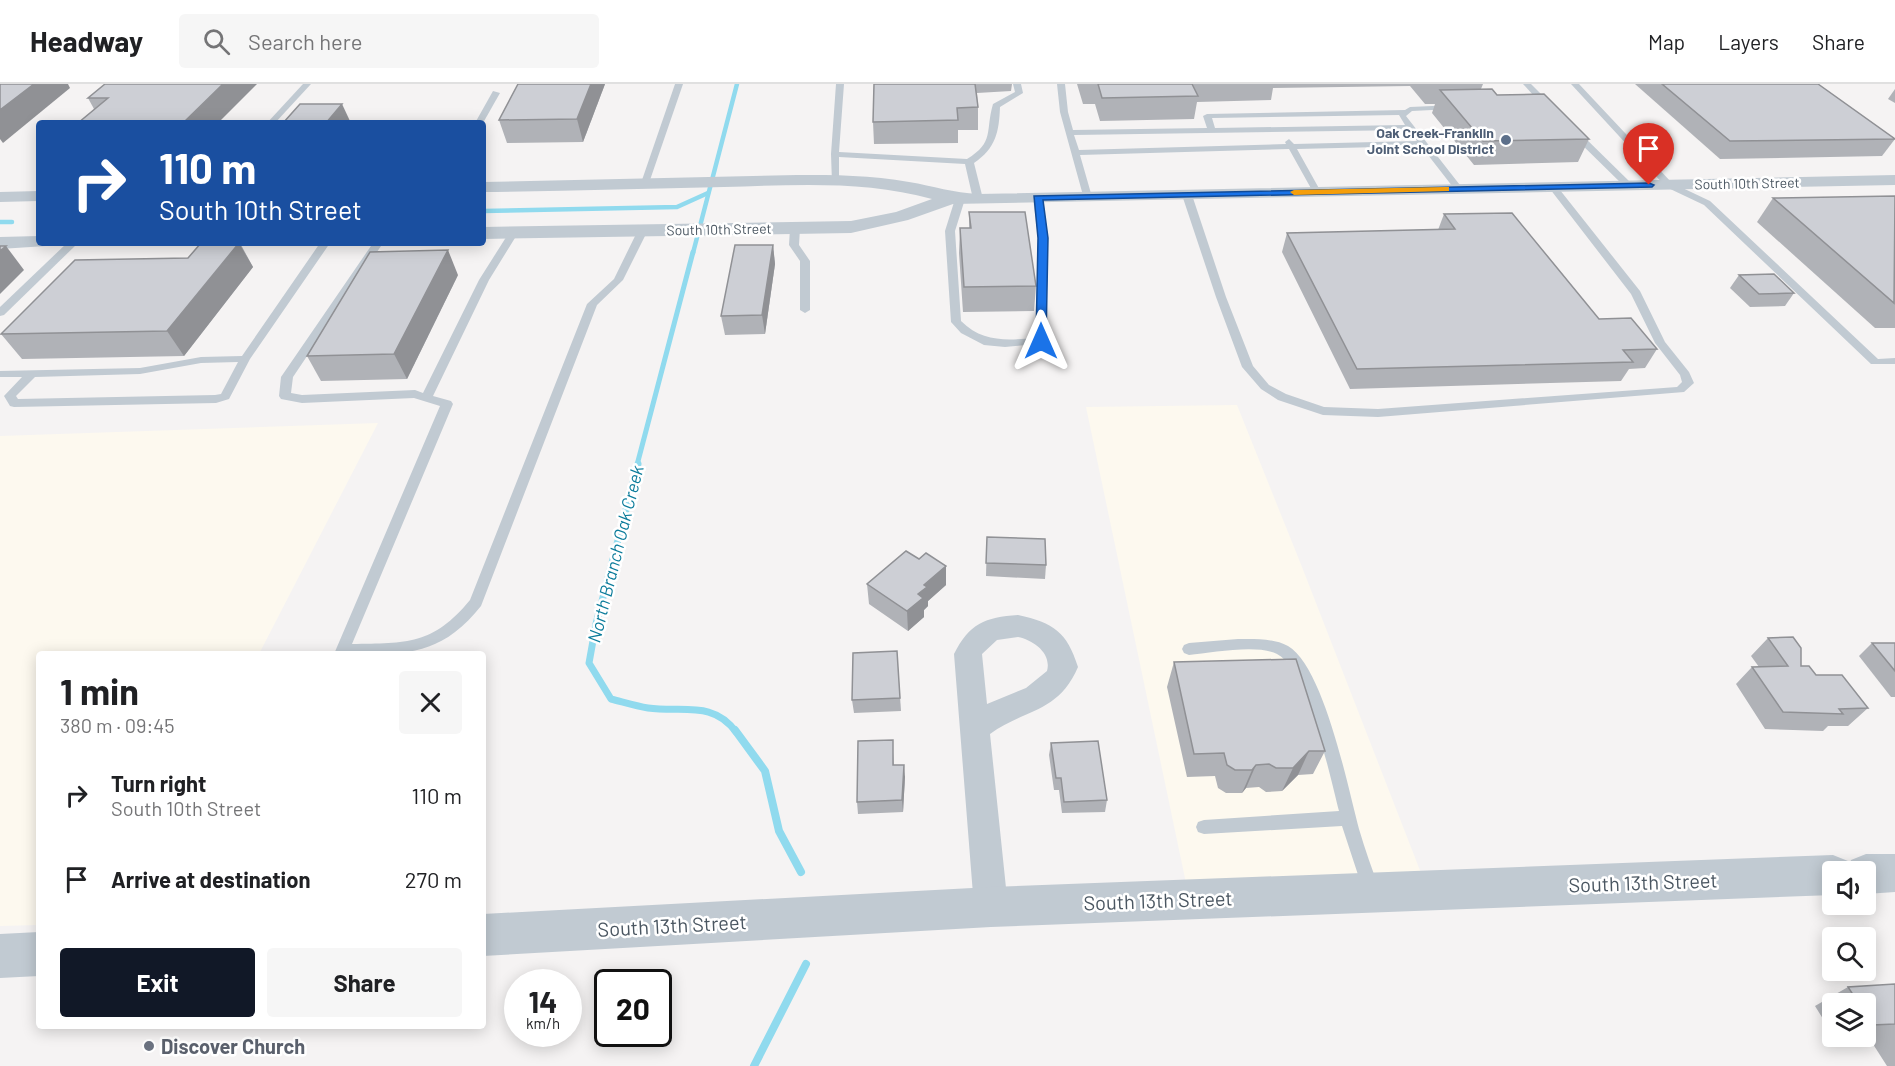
<!DOCTYPE html>
<meta charset="utf-8">
<style>
body{margin:0;font-family:Barlow,sans-serif;background:#f6f6f6;color:#202124;height:100vh;display:flex;flex-direction:column;font-size:22px;white-space:nowrap}
*{box-sizing:border-box;margin:0}
p{font-size:20px;color:#757577}
.icon{flex:none;width:33px;height:33px;fill:none;stroke:currentColor;stroke-width:2;stroke-linecap:round;stroke-linejoin:round}
.map{position:relative;flex:1;overflow:hidden}
.sheet{position:absolute;left:36px;top:567px;width:450px;height:378px;display:flex;flex-direction:column;background:#fff;border-radius:6px;box-shadow:0 3px 15px #0003}
.sheet>*{flex:none}
.guide{position:absolute;left:36px;top:36px;width:450px;height:126px;border-radius:6px;box-shadow:0 3px 15px #0003;background:#1a4fa0;color:#fff;overflow:hidden}
.buttons{position:absolute;left:1822px;top:777px;display:grid;gap:12px}
.buttons a{display:grid;place-items:center;width:54px;height:54px;border-radius:6px;background:#fff;box-shadow:0 3px 15px #0003;font-size:30px}
.speed{position:absolute;left:504px;top:885px;display:flex;gap:12px;font-size:30px;font-weight:700;text-align:center}
.speed>*{display:grid;place-content:center;width:78px;height:78px;border-radius:50%;background:#fff;box-shadow:0 3px 15px #0003;line-height:1}
.speed small{font-size:15px;font-weight:400}
.speed .limit{border:3px solid #111;border-radius:9px;background:#fff;color:#111}
.pin{position:absolute;display:grid;place-items:center;width:51px;height:51px;color:#fff;margin:-62px -26px;border-radius:50% 50% 50% 0;rotate:-45deg;box-shadow:0 0 6px #0007}
.pin .icon{rotate:45deg}
.me{position:absolute;width:66px;margin:-33px;rotate:0deg;stroke-linejoin:round;filter:drop-shadow(0 0 4px #0008)}
.turn{display:flex;align-items:center;gap:21px;height:126px;padding:0 24px;font-size:27px}
.turn .icon{width:78px;height:78px;stroke-width:2.5}
.turn b{display:block;font-size:42px;line-height:51px}
.round{display:grid;place-items:center;flex:none;width:63px;height:63px;border-radius:6px;background:#f6f6f6}
.headline{display:flex;align-items:center;justify-content:space-between;height:102px;padding:0 24px}
h1{font-size:36px;font-weight:700;line-height:45px}
.action{display:flex;gap:12px;margin-top:auto;padding:12px 24px}
.action a{flex:1;height:69px;border-radius:6px;background:#111827;color:#fff;font-size:24px;font-weight:700;line-height:69px;text-align:center}
.action a+a{background:#f6f6f6;color:#202124}
ul{padding:0;list-style:none}
li{display:flex;align-items:center;gap:18px;height:84px;padding:0 24px}
li div{flex:1}
li b{display:block;font-size:22px}
li em{font-style:normal}
header{display:flex;align-items:center;gap:36px;box-sizing:border-box;height:84px;padding:0 30px;background:#fff;border-bottom:2px solid #e0e0e0}
header strong{font-size:28px}
nav{display:flex;gap:33px;margin-inline-start:auto;font-size:21px}
.search{width:420px;height:54px;background:#f6f6f6;display:flex;align-items:center;gap:15px;box-sizing:border-box;padding:0 21px;border-radius:6px;color:#757577;font-size:22px}
.map>svg:first-child{display:block}
.commercial{fill:#fdf9ef}
.lines{fill:none;stroke-linecap:round;stroke-linejoin:round}
.stream-far3{stroke:#90daee;stroke-width:4.5}
.stream-far2{stroke:#90daee;stroke-width:5}
.stream-far1{stroke:#90daee;stroke-width:7}
.stream{stroke:#90daee;stroke-width:8}
.service{fill:#c1cad2;fill-rule:evenodd}
.minor{fill:#c1cad2;fill-rule:evenodd}
.tertiary{fill:#c1cad2;fill-rule:evenodd}
.wall{fill:#b0b2b7}
.shaded-wall{fill:#909195}
.building{fill:#cdcfd5;stroke:#909195;stroke-width:1.5}
.route{fill:#1a73e8;stroke:#114b97;stroke-width:1.5}
.slow{fill:#f59e0b}
.service-dot{fill:#5c6f8a;stroke:#fff;stroke-width:2}
.worship-dot{fill:#6b7280;stroke:#fff;stroke-width:2}
.labels{text-anchor:middle;dominant-baseline:central;stroke-width:5;stroke-linejoin:round;paint-order:stroke}
.far-service-label{font-size:14px;font-weight:bold;fill:#4e5e75;stroke:#fff;text-anchor:end}
.far-street-label{font-size:14px;fill:#4a5661;stroke:#fff}
.water-label{font-size:18px;font-style:italic;fill:#0c7c9b;stroke:#fff}
.near-street-label{font-size:20px;fill:#4a5661;stroke:#fff}
.near-worship-label{font-size:20px;font-weight:bold;fill:#5b616d;stroke:#fff;text-anchor:start}
</style>
<header>
<strong>Headway</strong>
<div class="search"><svg class="icon" aria-label="search" viewBox="0 0 24 24"><circle cx="10" cy="10" r="6"/><path d="M15 15l6 6"/></svg>Search here</div>
<nav><a>Map</a><a>Layers</a><a>Share</a></nav>
</header>
<div class="map">
<svg width="1895" height="982" viewBox="0 0 1895 982">
<rect width="100%" height="100%" fill="#f5f3f3"/>
<g class="commercial">
<path d="M1237,321L1302,483L1421,789L1186,799L1086,323Z"/>
<path d="M378,339L259,570H39V841L0,842V352Z"/>
</g>
<g class="lines">
<g class="stream-far3">
<path d="M483,127L677,123L708,109"/>
<path d="M0,138H12"/>
<path d="M693,169L737,0"/>
</g>
<path class="stream-far2" d="M637,381L693,168"/>
<path class="stream-far1" d="M638,380L596,540L589,579L611,615C623,618 636,622 648,624C682,629 713,616 736,648"/>
<g class="stream">
<path d="M735,646L765,687L779,747L801,788"/>
<path d="M754,982L806,880"/>
</g>
<g class="service">
<path d="M303,0H311L275,39H267Z"/>
<path d="M675,0H683L649,99L642,101L641,99Z"/>
<path d="M836,0H844L839,68L967,75C995,58 985,47 993,20L1015,8L1013,0H1021L1023,9L1000,23C999,48 996,64 974,79L983,115L978,118L973,115L965,80L839,73V97L832,99L831,70Z"/>
<path d="M1057,0H1065L1068,28L1073,46L1207,44L1203,32L1207,30L1405,26L1410,23L1455,21V25H1452L1412,27L1406,32L1463,105L1456,107L1421,62L1297,65L1321,108L1317,111L1313,108L1289,65L1080,71L1092,113L1084,115L1060,28ZM1399,31L1405,41L1215,44L1212,34ZM1408,46L1417,57L1294,60L1289,55L1285,58L1286,60L1079,66L1074,51Z"/>
<path d="M1523,0H1531L1550,19V23H1544Z"/>
<path d="M1571,0H1579L1672,99L1710,117L1878,275L1895,274V280H1871L1704,121L1666,103Z"/>
<path d="M493,7L500,9L483,39H475Z"/>
<path d="M1571,46H1577L1632,100V104H1626L1571,50Z"/>
<path d="M1553,100L1556,101L1640,207L1665,258L1689,288L1694,299L1684,308L1378,333L1323,331L1278,316L1261,305L1242,283L1216,213L1182,111L1187,108L1192,111L1226,213L1253,282L1269,301L1286,310L1324,323L1378,325L1677,303L1682,298L1680,291L1655,259L1631,210L1550,105L1549,103Z"/>
<path d="M960,112L965,115L955,147L961,237C983,259 1007,256 1036,254L1038,154L1033,114L1038,111L1043,114L1048,154L1045,259L1005,263L984,261L961,249L951,238L945,147L955,115Z"/>
<path d="M795,141L800,144L799,161L810,177V226L805,229L800,226V177L789,161L790,144Z"/>
<path d="M643,143L648,146L623,196L597,221L481,522C437,577 398,570 334,570L440,322L414,314L302,319L281,315L279,312L281,293L373,159H383L293,293L291,309L302,311L415,306L423,309L479,196L510,147L518,149L489,196L433,312L451,317L453,320L352,560C407,559 433,561 470,516L587,220L614,195L638,146Z"/>
<path d="M67,159H78L4,231L0,232V223Z"/>
<path d="M320,159H330L250,275L229,315L216,319L14,323L10,322L4,312L22,293H0V287L140,284L201,273L242,272ZM238,278L221,310L215,311L18,315L16,312L35,293L140,290L201,279Z"/>
<path d="M1238,555C1254,555 1273,554 1288,562C1324,583 1348,704 1359,745C1365,765 1372,786 1380,806L1377,812L1371,814L1365,812L1342,742L1204,750L1198,748L1196,743L1198,738L1204,736L1339,727C1330,693 1308,586 1277,570C1256,560 1212,569 1189,571L1184,569L1182,565L1184,561L1189,559Z"/>
</g>
<g class="minor">
<path d="M797,91C834,91 872,91 909,98C933,102 954,109 978,110L1895,91V101L953,120L908,136L851,149L483,155V143L851,137L896,128L932,115C865,96 793,101 724,103C644,105 563,107 483,108V98Z"/>
<path d="M39,107V117L0,118V108Z"/>
<path d="M39,152V159H48L46,162L0,165V153Z"/>
<path d="M1018,531C1054,539 1067,548 1078,583C1058,629 1027,624 990,650L1008,823L1003,835L991,840L979,835L974,823L954,570C969,540 985,533 1018,531ZM1018,553C1033,556 1052,569 1047,587L1026,604L987,620L982,570L997,556Z"/>
</g>
<g class="tertiary">
<path d="M1866,770H1895V808L1866,810V788H1833V811L991,843L483,872V830L991,803L1833,771L1848,777L1849,781L1851,776Z"/>
<path d="M39,848V892L0,894V850Z"/>
</g>
</g>
<g class="wall">
<path d="M257,0L94,25L88,14Z"/>
<path d="M605,0L583,58L507,59L499,36Z"/>
<path d="M874,0H1012L1011,7L977,9L978,23V46H958V59L874,60L873,38Z"/>
<path d="M1077,0H1483L1481,5L1497,11L1589,55L1578,78L1474,81L1432,29L1435,20H1425L1410,2L1273,4L1271,16L1197,18L1194,35L1100,37L1095,20H1083Z"/>
<path d="M1635,0H1818L1895,55L1882,72L1720,75Z"/>
<path d="M1895,5V19L1888,15Z"/>
<path d="M1895,112V244H1875L1757,138L1773,114Z"/>
<path d="M969,128L1036,202L1034,227L963,228L959,169L960,144H969Z"/>
<path d="M1444,130L1599,235L1657,265L1645,284L1629,285L1621,297L1350,305L1282,168L1287,149L1438,146Z"/>
<path d="M201,159H240L253,183L184,272L22,275L1,250L188,174Z"/>
<path d="M773,161L775,180L765,250L725,251L721,232Z"/>
<path d="M458,191L407,295L321,297L307,272Z"/>
<path d="M1739,191L1794,209L1785,222L1750,223L1730,204Z"/>
<path d="M987,453L1046,481L1045,495L986,492Z"/>
<path d="M919,475L946,482V501L928,517V522L924,526V533L908,547L869,520L867,500Z"/>
<path d="M1768,554L1801,582L1868,624L1848,642H1828L1823,647L1765,645L1736,600L1752,583H1759L1751,572Z"/>
<path d="M1872,559H1895V613H1891L1859,572Z"/>
<path d="M897,567L901,627L854,629L852,616Z"/>
<path d="M1174,578L1325,667L1313,690L1298,691L1282,707L1266,708L1259,703L1246,704L1242,709H1226L1218,704L1215,692L1187,693L1167,603Z"/>
<path d="M1051,659L1107,716L1105,728L1062,729L1059,706H1054L1049,671Z"/>
<path d="M893,668L894,681L905,693L903,728L858,730L857,718Z"/>
<path d="M1895,900V982H1887L1871,957L1838,959L1834,952H1866V920H1833V951L1815,922L1848,903Z"/>
</g>
<g class="shaded-wall">
<path d="M26,0H68L70,4L3,59L0,55V26Z"/>
<path d="M223,0H257L218,39H183Z"/>
<path d="M591,0H605L583,58L577,35Z"/>
<path d="M342,20L350,37L348,39H326Z"/>
<path d="M239,159L253,183L184,272L167,247Z"/>
<path d="M773,161L775,180L765,250L762,231Z"/>
<path d="M6,162L24,186L0,210V167Z"/>
<path d="M448,166L458,191L407,295L394,270Z"/>
<path d="M946,482V501L928,517V522L924,526V533L908,547L907,527L924,501Z"/>
<path d="M1309,667L1298,691L1282,707L1293,684Z"/>
<path d="M904,681L905,693L903,728L902,716Z"/>
<path d="M1256,681L1246,704L1242,709L1252,686Z"/>
</g>
<g class="building">
<path d="M0,0H34L0,26Z"/>
<path d="M105,0H223L183,39H78L108,14H88Z"/>
<path d="M518,0H591L577,35L499,36Z"/>
<path d="M874,0H975L978,23L957,24L958,36L873,38Z"/>
<path d="M1098,0H1192L1198,12L1102,14Z"/>
<path d="M1662,0H1818L1895,55L1730,57Z"/>
<path d="M1492,5L1497,11L1544,10L1589,55L1483,57L1440,6Z"/>
<path d="M300,20H342L326,39H283Z"/>
<path d="M1895,112L1894,219L1773,114Z"/>
<path d="M969,128H1025L1036,202L964,203L960,144H971Z"/>
<path d="M1512,129L1599,235L1631,234L1657,265L1623,266L1633,278L1357,285L1287,149L1455,145L1444,130Z"/>
<path d="M201,159H239L167,247L1,250L75,176L188,174Z"/>
<path d="M735,161H773L762,231L721,232Z"/>
<path d="M0,162H6L0,167Z"/>
<path d="M448,166L394,270L307,272L370,168Z"/>
<path d="M1774,190L1794,209L1759,210L1739,191Z"/>
<path d="M987,453L1045,455L1046,481L986,479Z"/>
<path d="M906,467L919,475L926,469L946,482L924,501L927,503L918,510L923,514L907,527L867,500Z"/>
<path d="M1793,553L1801,564V582H1809L1816,591H1842L1868,624L1839,625L1843,630L1783,628L1752,583L1788,582L1768,554Z"/>
<path d="M1872,559H1895V587Z"/>
<path d="M897,567L900,614L852,616L853,569Z"/>
<path d="M1296,575L1325,667H1309L1293,684H1276L1269,680L1256,681L1252,686H1235L1227,681L1224,669L1194,670L1174,578Z"/>
<path d="M893,656V681H904L902,716L857,718L858,657Z"/>
<path d="M1098,657L1107,716L1064,718L1061,694H1056L1051,659Z"/>
<path d="M1895,900V940L1872,941L1866,931V920H1859L1848,903Z"/>
</g>
<path class="route" d="M1649,99L1654,101L1652,103L1043,116L1048,154L1046,257L1041,260L1036,257L1038,154L1034,112Z"/>
<path class="slow" d="M1445,103H1449V107L1294,111L1290,108L1294,106Z"/>
<circle class="service-dot" cx="1506" cy="56" r="6"/>
<circle class="worship-dot" cx="149" cy="962" r="6"/>
<g class="labels">
<g class="far-service-label">
<text x="1494" y="48">Oak Creek-Franklin<tspan x="1494" dy="16">Joint School District</tspan></text>
</g>
<g class="far-street-label">
<text transform="translate(1747 99) rotate(-1)">South 10th Street</text>
<text transform="translate(719 145) rotate(-1)">South 10th Street</text>
</g>
<g class="water-label">
<text transform="translate(615 470) rotate(-76)">North Branch Oak Creek</text>
</g>
<g class="near-street-label">
<text transform="translate(1643 798) rotate(-2)">South 13th Street</text>
<text transform="translate(1158 816) rotate(-2)">South 13th Street</text>
<text transform="translate(672 841) rotate(-3)">South 13th Street</text>
</g>
<g class="near-worship-label">
<text x="161" y="962">Discover Church</text>
</g>
</g>
</svg>
<div class="buttons">
<a><svg class="icon" aria-label="sound" viewBox="0 0 24 24"><path d="M4 9h4l5-4v14l-5-4H4zM17 9q2 3 0 6"/></svg></a>
<a><svg class="icon" aria-label="search" viewBox="0 0 24 24"><circle cx="10" cy="10" r="6"/><path d="M15 15l6 6"/></svg></a>
<a><svg class="icon" aria-label="layers" viewBox="0 0 24 24"><path d="M12 4l9 5-9 5-9-5zM3 14l9 5 9-5"/></svg></a>
</div>
<div class="speed"><div>14<small>km/h</small></div><div class="limit">20</div></div>
<div class="pin" style="left:1649px;top:101px;background:#d93025"><svg class="icon" aria-label="arrive" viewBox="0 0 24 24"><path d="M6 21V4h12l-3 4 3 4H6"/></svg></div>
<svg class="me" style="left:1041px;top:257px" viewBox="-20 -20 40 40"><path d="M0-17L14 15 0 8-14 15z" fill="#1a73e8" stroke="#fff" stroke-width="4"/></svg>
<div class="guide">
<div class="turn"><svg class="icon" aria-label="right" viewBox="0 0 24 24"><path d="M7 20v-9h11M14 6l5 5-5 5"/></svg><div><b>110 m</b>South 10th Street</div></div>
</div>
<section class="sheet">
<div class="headline"><div><h1>1 min</h1><p>380 m · 09:45</p></div><a class="round"><svg class="icon" aria-label="close" viewBox="0 0 24 24"><path d="M6 6l12 12M18 6L6 18"/></svg></a></div>
<ul>
<li><svg class="icon" aria-label="right" viewBox="0 0 24 24"><path d="M7 20v-9h11M14 6l5 5-5 5"/></svg><div><b>Turn right</b><p>South 10th Street</p></div><em>110 m</em></li>
<li><svg class="icon" aria-label="arrive" viewBox="0 0 24 24"><path d="M6 21V4h12l-3 4 3 4H6"/></svg><div><b>Arrive at destination</b></div><em>270 m</em></li>
</ul>
<div class="action"><a>Exit</a><a>Share</a></div>
</section>
</div>
